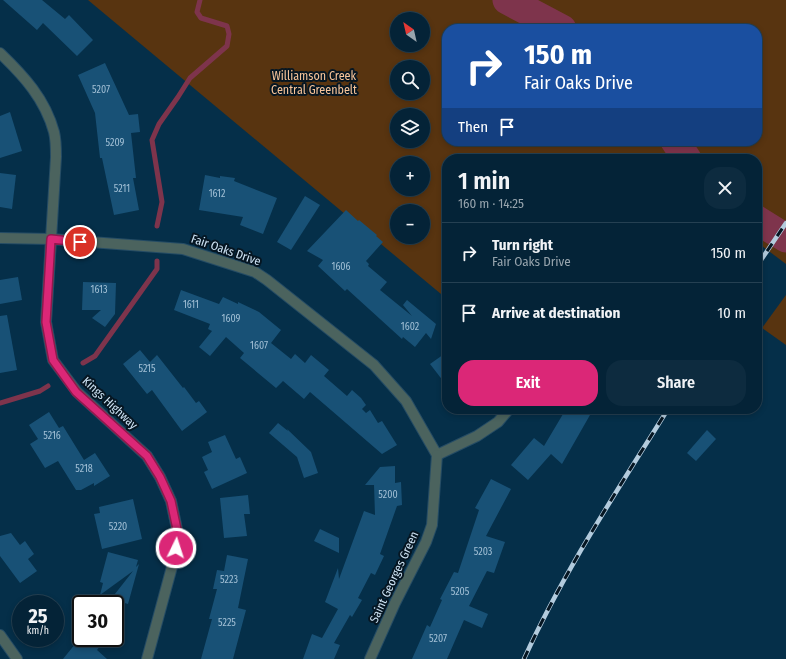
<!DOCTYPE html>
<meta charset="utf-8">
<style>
body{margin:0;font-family:"Fira Sans Condensed",sans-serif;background:#0d2b3f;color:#f1f3f6;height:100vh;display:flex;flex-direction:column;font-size:15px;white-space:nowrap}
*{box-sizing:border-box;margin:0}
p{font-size:13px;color:#97a4ad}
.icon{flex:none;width:22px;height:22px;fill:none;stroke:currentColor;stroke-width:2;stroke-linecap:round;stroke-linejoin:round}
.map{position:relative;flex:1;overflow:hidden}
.drawer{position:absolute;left:442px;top:154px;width:320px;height:260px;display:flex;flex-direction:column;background:#042337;border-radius:16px;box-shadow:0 2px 6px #0003,0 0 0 1px #254052}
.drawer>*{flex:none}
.top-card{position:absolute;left:442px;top:24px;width:320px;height:122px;border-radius:16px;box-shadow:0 2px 6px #0003,0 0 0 1px #254052;background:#1a4fa0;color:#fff;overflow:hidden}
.needle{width:26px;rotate:326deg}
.buttons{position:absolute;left:390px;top:12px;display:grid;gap:8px}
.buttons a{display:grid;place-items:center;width:40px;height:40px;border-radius:50%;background:#042337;box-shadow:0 2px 6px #0003,0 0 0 1px #254052;font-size:20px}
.speed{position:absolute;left:12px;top:595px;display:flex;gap:8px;font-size:20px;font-weight:700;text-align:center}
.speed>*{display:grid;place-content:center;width:52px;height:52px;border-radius:50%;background:#042337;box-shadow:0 2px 6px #0003,0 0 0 1px #254052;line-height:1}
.speed small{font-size:10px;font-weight:400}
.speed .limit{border:2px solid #111;border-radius:6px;background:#fff;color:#111}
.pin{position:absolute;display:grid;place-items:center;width:34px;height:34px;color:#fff;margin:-17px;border:2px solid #fff;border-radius:50%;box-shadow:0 1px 4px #0007}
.me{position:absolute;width:44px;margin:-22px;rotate:4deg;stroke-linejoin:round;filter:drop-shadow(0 0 3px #0008)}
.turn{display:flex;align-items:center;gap:14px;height:84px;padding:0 16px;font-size:18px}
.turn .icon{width:52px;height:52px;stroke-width:2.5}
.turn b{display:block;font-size:28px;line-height:34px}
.then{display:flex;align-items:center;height:38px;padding:0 16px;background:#0003;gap:8px;font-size:15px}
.round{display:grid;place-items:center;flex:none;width:42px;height:42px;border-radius:16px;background:#0d2b3f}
.overview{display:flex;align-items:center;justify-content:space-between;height:68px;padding:0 16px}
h1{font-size:24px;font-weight:600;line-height:30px}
.primary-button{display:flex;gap:8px;margin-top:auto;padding:8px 16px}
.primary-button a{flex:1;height:46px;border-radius:16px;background:#db2777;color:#fff;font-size:16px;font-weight:600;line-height:46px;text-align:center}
.primary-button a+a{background:#0d2b3f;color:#f1f3f6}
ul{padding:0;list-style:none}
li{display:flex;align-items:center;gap:12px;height:60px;padding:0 16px;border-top:1px solid #254052}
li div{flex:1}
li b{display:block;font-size:15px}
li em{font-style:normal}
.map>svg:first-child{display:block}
.green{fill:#583410;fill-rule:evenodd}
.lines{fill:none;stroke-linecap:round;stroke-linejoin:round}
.stream{stroke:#7e344c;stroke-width:5}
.river{stroke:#7e344c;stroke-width:29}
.building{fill:#185176}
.minor-casing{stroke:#254c65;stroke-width:12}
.minor{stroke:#4b635e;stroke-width:10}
.rail-casing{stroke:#b3cbdd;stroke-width:4.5}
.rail{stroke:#061622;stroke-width:3;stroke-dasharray:9;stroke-linecap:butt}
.route-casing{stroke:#8e194d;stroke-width:10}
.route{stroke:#db2777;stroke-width:7}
.labels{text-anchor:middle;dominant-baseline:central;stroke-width:4;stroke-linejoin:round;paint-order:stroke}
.number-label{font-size:10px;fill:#a1bfd5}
.park-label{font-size:12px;fill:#f8c59a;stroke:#061622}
.street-label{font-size:12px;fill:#cfe4f5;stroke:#061622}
</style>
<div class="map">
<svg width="786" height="659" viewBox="0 0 786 659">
<rect width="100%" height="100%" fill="#052f49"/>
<g class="green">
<path d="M88,0H786V264L762,246L757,253V159H447V299ZM397,19H423V45H397ZM447,29H757V141H447ZM397,67H423V93H397ZM397,115H423V141H397ZM397,163H423V189H397ZM397,211H423V237H397Z"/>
<path d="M786,295V345L762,328Z"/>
</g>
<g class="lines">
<g class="stream">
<path d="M157,226L162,202L152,140L159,124L178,97L190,78L227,46L229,34L227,26L201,18L197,12L200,0"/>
<path d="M83,363L95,356L157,269V261"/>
<path d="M0,403L40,391L48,386"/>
</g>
<g class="river">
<path d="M507,0L562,29"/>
<path d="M675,141L687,159"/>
<path d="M757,220L786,238"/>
</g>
</g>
<g class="building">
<path d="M3,0H42L65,19L69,15L93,40L77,56L43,23L37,30Z"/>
<path d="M105,63L129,115L138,114L140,132L131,133L136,178H133L139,210L114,215L102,158H100L95,113L78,75Z"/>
<path d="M10,112L22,151L0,158V116Z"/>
<path d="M0,173L16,175L12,209L0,207Z"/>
<path d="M205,175L220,178V176L235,178L234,181L277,198L263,234L240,225L243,217L199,210Z"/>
<path d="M305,196L320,205L291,250L277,242Z"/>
<path d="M346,210L358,221L359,220L377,235L376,236L383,242L366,261L369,264L368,266L387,282L380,290L412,316L403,305L407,300L436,324L431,339L426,333L415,347L403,337L402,339L347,289L345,291L318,266L323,260L307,251Z"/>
<path d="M18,277L22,300L0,304V280Z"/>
<path d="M83,282L116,283L115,314L105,327L92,318L101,310H82Z"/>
<path d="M181,290L219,304L223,297L238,304V302L259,312L281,330L271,343L291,359L295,354L305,363L311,355L329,370L324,376L347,396L352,390L361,398L366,405L362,409L366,413L370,410L378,423L382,421L397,445L382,454L310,392L304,399L283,381L276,388L240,358L244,353L226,337L210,356L199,347L212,331L208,329L210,324L174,310Z"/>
<path d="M7,315L17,370L0,373V316Z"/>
<path d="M140,350L150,362L157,355L183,388L184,387L196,403L199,401L207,412L182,431L152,390L147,394L123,364Z"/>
<path d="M447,352V386L430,364Z"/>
<path d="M566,409H580L590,415L562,464L551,454L528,480L511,465L534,438L544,446Z"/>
<path d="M49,412L59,428L63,426L84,460L95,453L110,476L94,486V483L81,490H76L58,461L45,468L30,444L38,439L29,425Z"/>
<path d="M278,423L288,431L287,429L311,452L318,473L304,478L297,457L269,433Z"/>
<path d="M707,430L716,439L696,461L687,453Z"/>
<path d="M225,435L236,459L240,457L247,473L212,489L204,472L208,470L202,457L212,452L208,442Z"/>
<path d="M395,466V483L401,482L402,505L397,506L380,554L384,556L375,575L371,573L358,598L362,600L352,617L350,615L334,643L340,645L334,659H303L312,634L322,638L338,609L325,602L338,568L339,579L364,511L375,515L374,485H365L380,467Z"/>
<path d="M491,479L511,489L486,536L505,542L494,573L487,571L469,606L488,614L482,628L464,620L447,659H412L427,625L430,627L442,600L440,599L454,572L458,573L479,510L475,508Z"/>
<path d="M248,495L250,514H244L247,536L224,538L220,498Z"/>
<path d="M133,499L142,539L102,549L94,514L100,513L99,507Z"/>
<path d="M320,529L339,538V553L314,541Z"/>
<path d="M11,533L20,545L25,541L34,554L28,559L37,571L20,583L0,556V536Z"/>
<path d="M108,552L138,560L136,567L139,564L128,604L111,599L133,571L100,595L103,583L100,582Z"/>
<path d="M227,555L248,559L238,608L246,610L233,659H201L212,619H209L217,589H213L217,570L224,571Z"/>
<path d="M80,638H106L97,650L107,659H63Z"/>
</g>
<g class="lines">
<g class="minor-casing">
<g id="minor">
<path d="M0,53C24,76 45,99 54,132C56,140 56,149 56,157L46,322L53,360L77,392L147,456L160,477L171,501L178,534L173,563L147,659"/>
<path d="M0,238L51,239L183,249L255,272L267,280L374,365L406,401L437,455"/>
<path d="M437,455L477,436L498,422L509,409"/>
<path d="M0,635L17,659"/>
<path d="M370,659L395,603L426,542L432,525L437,455"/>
</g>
</g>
<use href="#minor" class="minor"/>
<g class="rail-casing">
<g id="rail">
<path d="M757,266L786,223"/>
<path d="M524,659C564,571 617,491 668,409"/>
</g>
</g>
<use href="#rail" class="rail"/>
</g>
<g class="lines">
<g class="route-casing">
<path id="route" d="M80,242L51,239L46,322L53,360L76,392L147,456L160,477L171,501L178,534L176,548"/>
</g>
<use href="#route" class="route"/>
</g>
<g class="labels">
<g class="number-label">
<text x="101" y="90">5207</text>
<text x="115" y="143">5209</text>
<text x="122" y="189">5211</text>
<text x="217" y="194">1612</text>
<text x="341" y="267">1606</text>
<text x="99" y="290">1613</text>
<text x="191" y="305">1611</text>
<text x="231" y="319">1609</text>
<text x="410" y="327">1602</text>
<text x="259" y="346">1607</text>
<text x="147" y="369">5215</text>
<text x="52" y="436">5216</text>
<text x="84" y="469">5218</text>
<text x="388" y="495">5200</text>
<text x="118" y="527">5220</text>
<text x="483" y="552">5203</text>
<text x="229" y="580">5223</text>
<text x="460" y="592">5205</text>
<text x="227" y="623">5225</text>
<text x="438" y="639">5207</text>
</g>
<g class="park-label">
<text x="314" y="76">Williamson Creek<tspan x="314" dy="14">Central Greenbelt</tspan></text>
</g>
<g class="street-label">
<text transform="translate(226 250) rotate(19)">Fair Oaks Drive</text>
<text transform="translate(110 403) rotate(43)">Kings Highway</text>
<text transform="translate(394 577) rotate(-65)">Saint Georges Green</text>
</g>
</g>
</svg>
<div class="buttons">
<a><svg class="needle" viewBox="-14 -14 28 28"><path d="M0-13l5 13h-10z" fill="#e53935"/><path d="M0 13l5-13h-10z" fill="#97a4ad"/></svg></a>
<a><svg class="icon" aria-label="search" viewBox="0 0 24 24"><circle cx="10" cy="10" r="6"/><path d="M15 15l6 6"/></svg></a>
<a><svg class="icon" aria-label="layers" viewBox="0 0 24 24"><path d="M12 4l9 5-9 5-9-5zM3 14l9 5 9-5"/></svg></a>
<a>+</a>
<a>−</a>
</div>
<div class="speed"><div>25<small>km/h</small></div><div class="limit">30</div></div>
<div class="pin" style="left:80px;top:242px;background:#d93025"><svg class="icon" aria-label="arrive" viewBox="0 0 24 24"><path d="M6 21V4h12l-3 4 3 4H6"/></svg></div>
<svg class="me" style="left:176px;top:548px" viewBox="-20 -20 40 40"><circle r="17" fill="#db2777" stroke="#fff" stroke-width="3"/><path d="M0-11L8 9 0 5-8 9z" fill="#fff"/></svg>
<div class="top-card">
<div class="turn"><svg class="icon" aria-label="right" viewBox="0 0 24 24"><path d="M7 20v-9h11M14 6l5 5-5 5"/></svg><div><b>150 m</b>Fair Oaks Drive</div></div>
<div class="then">Then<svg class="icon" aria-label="arrive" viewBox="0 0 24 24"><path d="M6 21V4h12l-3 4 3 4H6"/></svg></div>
</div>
<section class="drawer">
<div class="overview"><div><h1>1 min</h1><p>160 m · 14:25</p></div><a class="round"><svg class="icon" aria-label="close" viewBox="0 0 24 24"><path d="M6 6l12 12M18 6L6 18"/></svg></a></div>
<ul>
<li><svg class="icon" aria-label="right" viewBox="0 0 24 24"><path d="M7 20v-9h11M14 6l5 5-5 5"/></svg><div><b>Turn right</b><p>Fair Oaks Drive</p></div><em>150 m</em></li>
<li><svg class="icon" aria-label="arrive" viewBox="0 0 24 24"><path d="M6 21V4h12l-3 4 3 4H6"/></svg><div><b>Arrive at destination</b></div><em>10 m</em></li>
</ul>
<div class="primary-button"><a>Exit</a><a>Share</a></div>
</section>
</div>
